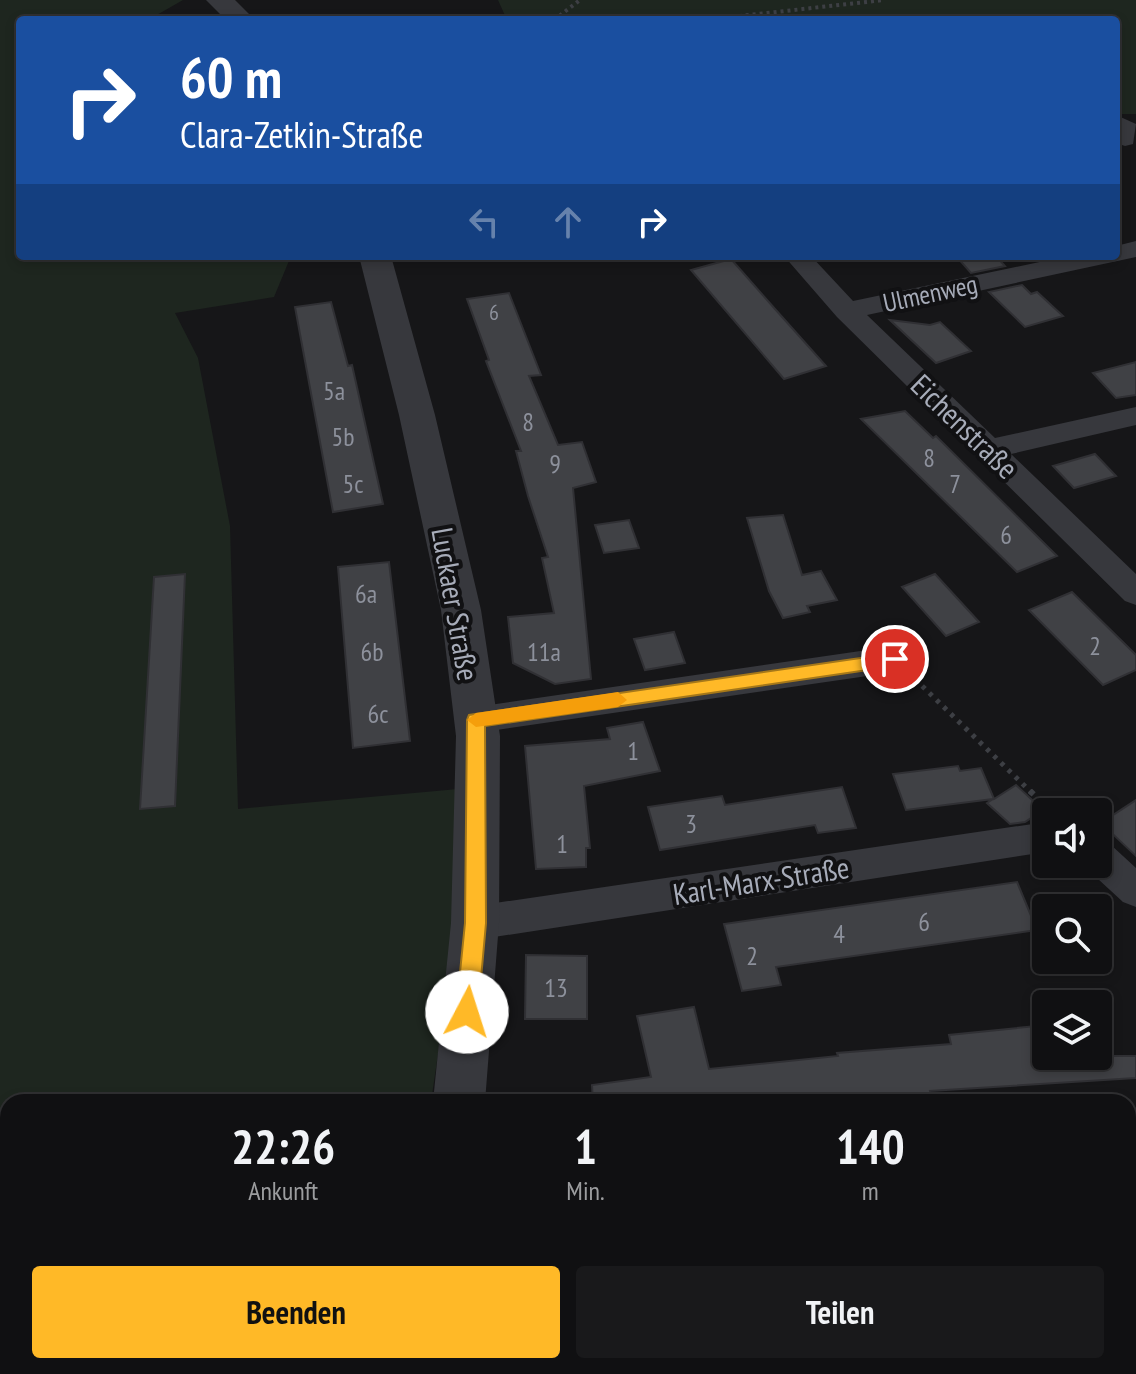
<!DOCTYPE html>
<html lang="de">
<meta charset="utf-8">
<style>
body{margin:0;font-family:"PT Sans Narrow",sans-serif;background:#19191b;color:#f1f3f6;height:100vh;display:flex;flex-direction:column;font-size:30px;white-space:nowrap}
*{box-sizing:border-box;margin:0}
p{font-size:26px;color:#9c9d9f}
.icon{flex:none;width:44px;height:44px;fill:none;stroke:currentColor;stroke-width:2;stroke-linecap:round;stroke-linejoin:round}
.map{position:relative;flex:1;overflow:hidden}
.drawer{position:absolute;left:0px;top:1094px;width:1136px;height:280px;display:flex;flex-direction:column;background:#101012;border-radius:24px 24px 0 0;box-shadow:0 4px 12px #0003,0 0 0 2px #303032}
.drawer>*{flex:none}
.hud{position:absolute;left:16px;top:16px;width:1104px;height:244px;border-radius:8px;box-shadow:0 4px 12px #0003,0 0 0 2px #303032;background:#1a4fa0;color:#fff;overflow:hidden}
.tools{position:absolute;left:1032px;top:798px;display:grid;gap:16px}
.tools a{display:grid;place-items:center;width:80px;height:80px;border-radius:8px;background:#101012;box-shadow:0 4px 12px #0003,0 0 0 2px #303032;font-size:40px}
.pin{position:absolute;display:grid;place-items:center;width:68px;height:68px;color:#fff;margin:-34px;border:4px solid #fff;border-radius:50%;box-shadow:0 2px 8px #0007}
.me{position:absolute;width:88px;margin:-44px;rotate:5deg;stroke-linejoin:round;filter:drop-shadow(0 0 6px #0008)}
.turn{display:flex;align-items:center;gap:28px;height:168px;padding:0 32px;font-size:36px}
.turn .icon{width:104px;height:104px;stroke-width:2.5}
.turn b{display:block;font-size:56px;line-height:68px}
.lanes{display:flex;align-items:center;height:76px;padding:0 32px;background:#0003;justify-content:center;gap:40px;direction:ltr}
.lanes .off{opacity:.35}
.eta{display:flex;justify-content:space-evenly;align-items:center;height:136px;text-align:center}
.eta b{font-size:48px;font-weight:700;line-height:56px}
.action{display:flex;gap:16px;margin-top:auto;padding:16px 32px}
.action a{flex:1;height:92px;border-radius:8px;background:#ffb927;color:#111;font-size:32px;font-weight:700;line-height:92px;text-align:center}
.action a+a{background:#19191b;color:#f1f3f6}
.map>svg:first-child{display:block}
.green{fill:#1e261f}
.building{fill:#404145;stroke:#303034;stroke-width:2}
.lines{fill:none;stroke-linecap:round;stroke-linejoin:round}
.path-far2{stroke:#3d3f44;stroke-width:4;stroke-dasharray:3 4;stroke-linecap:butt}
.path-far1{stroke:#3d3f44;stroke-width:5;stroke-dasharray:4 6;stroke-linecap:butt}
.path{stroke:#3d3f44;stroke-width:6;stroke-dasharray:5 7;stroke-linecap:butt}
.minor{fill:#37383d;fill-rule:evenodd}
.tertiary{fill:#37383d;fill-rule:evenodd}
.route{fill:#ffb927;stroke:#a67819;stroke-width:2}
.slow{fill:#f59e0b}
.labels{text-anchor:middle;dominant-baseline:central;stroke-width:8;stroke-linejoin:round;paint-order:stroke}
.far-number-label{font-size:22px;fill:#8d919c}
.far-street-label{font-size:26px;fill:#a7acb9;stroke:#111113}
.number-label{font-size:26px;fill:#8d919c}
.street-label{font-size:30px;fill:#a7acb9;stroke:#111113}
</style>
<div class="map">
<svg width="1136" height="1374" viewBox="0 0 1136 1374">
<rect width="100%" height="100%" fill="#161618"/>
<g class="green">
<path d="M0,0H183L148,20H20V256H291L274,297L175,313L198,358L230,526L238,809L458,789L453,951L431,1102H8V1366H128L127,1374H0Z"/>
<path d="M498,0H1136V114H1116V20H507Z"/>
</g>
<g class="building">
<path d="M956,256H996L1005,266L971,273Z"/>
<path d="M731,259L775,309L826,366L784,379L691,270Z"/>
<path d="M1022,285L1031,294L1037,292L1063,316L1025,327L989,292Z"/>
<path d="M509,293L541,375L529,376L558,445L582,442L596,482L573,488L591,679L555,684L513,663L508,617L554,613L542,558L548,557L528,496L516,451H521L486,361L489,360L467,299Z"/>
<path d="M331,302L348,366L352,365L383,504L333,512L295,307Z"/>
<path d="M890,320L930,325L940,322L971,351L936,363Z"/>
<path d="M1136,362V395L1116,398L1093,373Z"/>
<path d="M905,411L933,438L936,436L1057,556L1017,572L861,419Z"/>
<path d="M1095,454L1116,476L1074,488L1053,466Z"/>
<path d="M783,515L802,575L821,571L837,600L807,606L810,612L783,618L769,591L747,518Z"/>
<path d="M629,520L639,548L604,553L595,525Z"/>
<path d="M389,562L410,741L353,748L338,567Z"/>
<path d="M185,574L175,806L140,809L154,577Z"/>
<path d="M935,574L979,622L946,636L902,587Z"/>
<path d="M1072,592L1136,655V670L1103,685L1029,610Z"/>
<path d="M674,632L685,663L645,670L634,639Z"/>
<path d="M643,722L660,771L584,786L590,848H586V867L536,869L525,746L610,739L607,728Z"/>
<path d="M958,766L960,771L981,768L994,799L1016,785L1043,810L1025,822L1010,824L987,803L993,799L906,810L893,774Z"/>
<path d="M842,787L856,828L818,833L815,825L660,850L648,807L722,796L725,805Z"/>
<path d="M1136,800V856L1101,823Z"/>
<path d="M1017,882L1037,930L776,967L781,985L742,991L724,924Z"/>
<path d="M526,955L587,956V1019H525Z"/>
<path d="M694,1007L709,1069L838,1056L837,1053L951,1044L949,1035L1046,1025V1056H1136V1078L930,1091L932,1099L894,1102H593L592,1085L651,1077L637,1016Z"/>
</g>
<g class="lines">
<g class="path-far2">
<path d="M554,20L580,0"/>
<path d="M704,20L884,0"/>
</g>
<path class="path-far1" d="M915,679L1032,793"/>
<g class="path">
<path d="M1030,791L1046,806"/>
<path d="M0,1163L8,1162"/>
</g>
<g class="minor">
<path d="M1116,115L1136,124L1133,144L1125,146L1116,143Z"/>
<path d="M1136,241V257L867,315L995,438L1136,407V425L1011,454L1136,574V605L1125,601L837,317L784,256H811L853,301L1068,256H1116V246Z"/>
<path d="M895,646L907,650L912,659L907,668L895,672L476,733L464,730L459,720L464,710L476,707Z"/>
<path d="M1046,822V852L475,940L461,935L456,923L461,911L475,906Z"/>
<path d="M1098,840L1111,845L1136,868V907L1123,902L1085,867L1083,864H1098Z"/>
<path d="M1136,1133V1175L1128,1178V1136Z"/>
<path d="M959,1366H1005L1007,1374H961Z"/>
</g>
<g class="tertiary">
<path d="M206,0H235L255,20H226Z"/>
<path d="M359,256H391L435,415L481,610L500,736L499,923L485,1102H433L451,923L456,736L441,610L399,415Z"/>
<path d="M400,1366H458L457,1374H399Z"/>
</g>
</g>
<path class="route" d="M895,653L904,659L895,666L485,726L486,923L478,1012L475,1019L467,1022L459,1019L456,1012L465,923L467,720L469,715Z"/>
<path class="slow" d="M618,692L627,700L618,707L476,727L467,720L476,713Z"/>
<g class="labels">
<g class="far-number-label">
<text x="494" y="312">6</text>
</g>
<g class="far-street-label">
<text transform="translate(930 293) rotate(-12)">Ulmenweg</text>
</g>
<g class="number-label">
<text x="334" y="390">5a</text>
<text x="528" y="421">8</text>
<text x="343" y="436">5b</text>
<text x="929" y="457">8</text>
<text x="555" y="463">9</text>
<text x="353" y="483">5c</text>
<text x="955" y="483">7</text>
<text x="1006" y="534">6</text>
<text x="366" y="593">6a</text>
<text x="1095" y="645">2</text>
<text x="372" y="651">6b</text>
<text x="544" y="651">11a</text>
<text x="378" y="713">6c</text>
<text x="633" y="750">1</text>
<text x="691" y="823">3</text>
<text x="562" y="843">1</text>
<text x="924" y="921">6</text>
<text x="839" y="933">4</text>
<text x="752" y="955">2</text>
<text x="556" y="987">13</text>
</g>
<g class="street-label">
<text transform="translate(965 426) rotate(44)">Eichenstraße</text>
<text transform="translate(456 604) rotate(80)">Luckaer Straße</text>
<text transform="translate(761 880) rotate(-9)">Karl-Marx-Straße</text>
</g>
</g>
</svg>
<div class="tools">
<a><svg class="icon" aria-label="sound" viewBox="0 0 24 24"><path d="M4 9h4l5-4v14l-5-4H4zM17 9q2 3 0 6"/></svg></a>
<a><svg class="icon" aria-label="search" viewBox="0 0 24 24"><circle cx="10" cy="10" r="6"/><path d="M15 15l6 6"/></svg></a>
<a><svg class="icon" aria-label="layers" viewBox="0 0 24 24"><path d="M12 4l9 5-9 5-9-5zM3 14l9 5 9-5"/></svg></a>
</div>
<div class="pin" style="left:895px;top:659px;background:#d93025"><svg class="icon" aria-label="arrive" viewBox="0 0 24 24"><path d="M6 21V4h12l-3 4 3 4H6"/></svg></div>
<svg class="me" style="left:467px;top:1012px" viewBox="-20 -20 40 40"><circle r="19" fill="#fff"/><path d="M0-13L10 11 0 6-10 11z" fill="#ffb927"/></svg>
<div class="hud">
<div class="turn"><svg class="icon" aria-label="right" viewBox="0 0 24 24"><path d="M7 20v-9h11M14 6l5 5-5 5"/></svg><div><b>60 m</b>Clara-Zetkin-Straße</div></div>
<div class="lanes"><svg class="icon off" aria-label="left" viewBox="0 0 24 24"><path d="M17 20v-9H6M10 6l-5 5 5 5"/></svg><svg class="icon off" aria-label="ahead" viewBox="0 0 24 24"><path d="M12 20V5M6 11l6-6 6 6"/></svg><svg class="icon" aria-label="right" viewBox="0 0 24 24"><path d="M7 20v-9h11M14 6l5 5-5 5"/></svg></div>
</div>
<section class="drawer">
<div class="eta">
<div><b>22:26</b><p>Ankunft</p></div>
<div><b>1</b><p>Min.</p></div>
<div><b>140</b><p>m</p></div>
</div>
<div class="action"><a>Beenden</a><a>Teilen</a></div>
</section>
</div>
